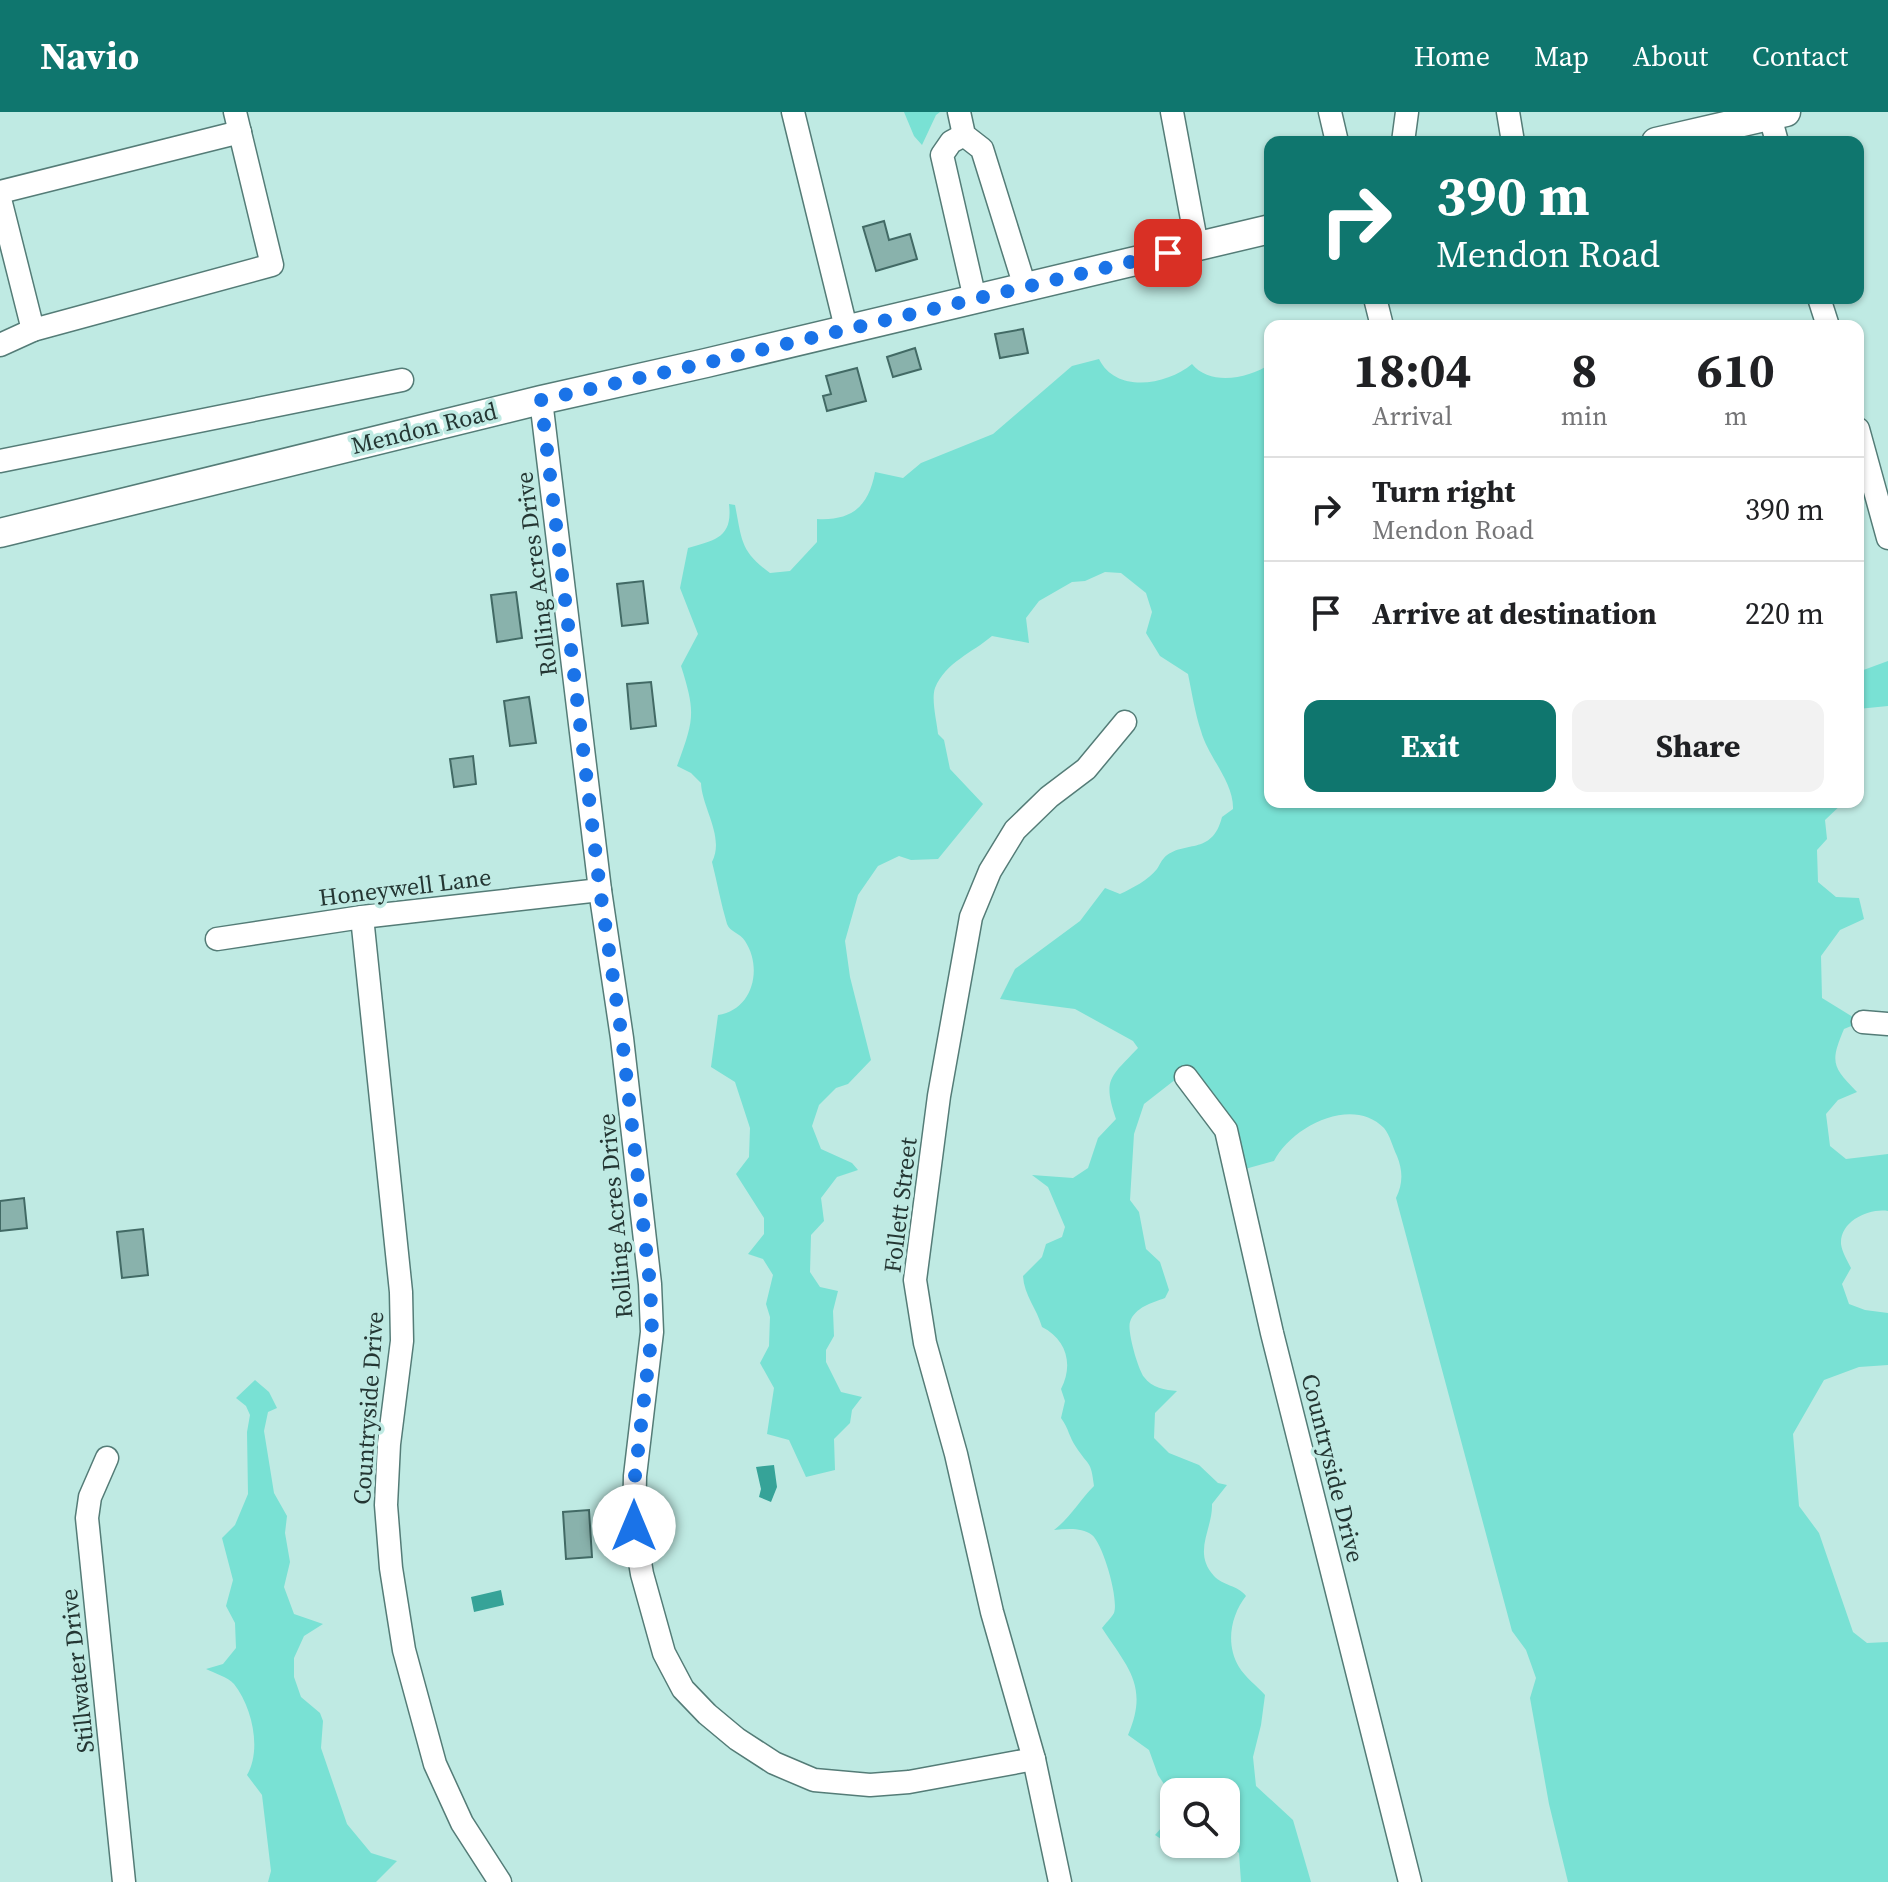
<!DOCTYPE html>
<style>
body{margin:0;font-family:"Source Serif 4",serif;background:#f2f2f2;color:#202124;height:100vh;display:flex;flex-direction:column;font-size:30px;white-space:nowrap}
*{box-sizing:border-box;margin:0}
p{font-size:26px;color:#757577}
.icon{flex:none;width:44px;height:44px;fill:none;stroke:currentColor;stroke-width:2;stroke-linecap:round;stroke-linejoin:round}
.map{position:relative;flex:1;overflow:hidden}
.sheet{position:absolute;left:1264px;top:208px;width:600px;height:488px;display:flex;flex-direction:column;background:#fff;border-radius:16px;box-shadow:0 2px 6px #0004}
.sheet>*{flex:none}
.guide{position:absolute;left:1264px;top:24px;width:600px;height:168px;border-radius:16px;box-shadow:0 2px 6px #0004;background:#0f766e;color:#fff;overflow:hidden}
.fabs{position:absolute;left:1160px;top:1666px;display:grid;gap:16px}
.fabs a{display:grid;place-items:center;width:80px;height:80px;border-radius:16px;background:#fff;box-shadow:0 2px 6px #0004;font-size:40px}
.pin{position:absolute;display:grid;place-items:center;width:68px;height:68px;color:#fff;margin:-34px;border-radius:16px;box-shadow:0 4px 12px #0006}
.me{position:absolute;width:88px;margin:-44px;rotate:0deg;stroke-linejoin:round;filter:drop-shadow(0 0 6px #0008)}
.turn{display:flex;align-items:center;gap:28px;height:168px;padding:0 40px;font-size:36px}
.turn .icon{width:104px;height:104px;stroke-width:2.5}
.turn b{display:block;font-size:56px;line-height:68px}
.eta{display:flex;justify-content:space-evenly;align-items:center;height:136px;text-align:center}
.eta b{font-size:48px;font-weight:700;line-height:56px}
.primary-button{display:flex;gap:16px;margin-top:auto;padding:16px 40px}
.primary-button a{flex:1;height:92px;border-radius:16px;background:#0f766e;color:#fff;font-size:32px;font-weight:700;line-height:92px;text-align:center}
.primary-button a+a{background:#f2f2f2;color:#202124}
ul{padding:0;list-style:none}
li{display:flex;align-items:center;gap:24px;height:104px;padding:0 40px;border-top:2px solid #e0e0e0}
li div{flex:1}
li b{display:block;font-size:30px}
li em{font-style:normal}
header{display:flex;align-items:center;gap:48px;box-sizing:border-box;height:112px;padding:0 40px;background:#0f766e;color:#fff}
header strong{font-size:38px}
nav{display:flex;gap:44px;margin-inline-start:auto;font-size:28px}
.map>svg:first-child{display:block}
.green{fill:#79e1d4}
.water{fill:#36a398}
.building{fill:#89b2ac;stroke:#426a65;stroke-width:2}
.lines{fill:none;stroke-linecap:round;stroke-linejoin:round}
.minor-casing{stroke:#547c77;stroke-width:25}
.major-casing{stroke:#547c77;stroke-width:31}
.minor{stroke:#fff;stroke-width:22}
.major{stroke:#fff;stroke-width:28}
.route{stroke:#1a73e8;stroke-width:14;stroke-dasharray:0 25.2}
.labels{text-anchor:middle;dominant-baseline:central;stroke-width:7;stroke-linejoin:round;paint-order:stroke}
.street-label{font-size:24px;fill:#243633;stroke:#bfeae3}
</style>
<header>
<strong>Navio</strong>
<nav><a>Home</a><a>Map</a><a>About</a><a>Contact</a></nav>
</header>
<div class="map">
<svg width="1888" height="1770" viewBox="0 0 1888 1770">
<rect width="100%" height="100%" fill="#bfeae3"/>
<g class="green">
<path d="M904,0H940L936,3L922,33L914,24Z"/>
<path d="M1099,247C1116,282 1167,273 1192,252C1210,274 1248,267 1270,252V407L1268,409L1270,414V690H1844L1825,708L1827,727L1817,738L1818,770L1836,785L1859,786L1864,807L1840,818L1821,844L1822,886L1861,910L1844,917C1830,950 1832,955 1857,980L1838,988L1826,1002L1830,1034L1846,1047L1888,1042V1099C1869,1096 1840,1109 1841,1132C1842,1140 1847,1148 1851,1156L1842,1172L1849,1192L1865,1198L1888,1201V1253L1859,1255L1824,1268L1793,1322L1799,1394L1819,1421L1853,1520L1867,1531L1888,1530V1770H1568L1549,1692L1530,1586L1536,1566L1526,1538L1512,1519L1396,1086C1403,1072 1403,1059 1397,1044C1393,1036 1390,1023 1384,1016C1352,983 1291,1015 1274,1049L1227,1062L1212,1016L1176,967L1144,992L1134,1022L1130,1088L1139,1100L1146,1137L1160,1150L1169,1178L1165,1186C1152,1191 1135,1195 1130,1210C1127,1219 1138,1257 1144,1265C1152,1276 1165,1278 1177,1279L1155,1301L1154,1326L1169,1341L1199,1353L1218,1371L1227,1373L1212,1392C1213,1417 1192,1440 1214,1464C1223,1474 1238,1473 1246,1484C1231,1503 1225,1532 1239,1555C1245,1565 1257,1574 1265,1583L1261,1613L1253,1645L1256,1674L1293,1708L1311,1770H1241L1239,1741L1226,1729V1680H1174L1175,1732L1170,1733L1155,1723L1169,1707L1172,1684L1158,1663L1149,1638L1128,1623C1149,1574 1128,1556 1102,1516C1105,1512 1111,1506 1114,1501C1119,1487 1103,1432 1092,1423C1081,1415 1067,1417 1054,1418C1070,1406 1079,1389 1094,1374C1091,1348 1089,1355 1076,1335C1069,1325 1069,1317 1061,1306L1065,1289L1061,1277C1074,1252 1066,1227 1042,1215C1037,1197 1024,1183 1023,1164L1042,1145L1046,1132L1062,1125L1065,1115L1048,1075L1032,1063L1073,1066L1088,1056L1098,1026L1116,1007C1102,966 1111,965 1138,936L1133,929L1075,897L1000,887L1015,857L1080,809L1105,776L1120,782C1133,776 1148,768 1157,757C1159,754 1161,749 1164,746C1183,727 1212,745 1222,705L1233,697C1234,670 1208,645 1201,619C1195,601 1192,581 1188,562L1160,544L1146,521L1152,500L1146,481L1121,461L1105,460L1085,469L1072,470L1039,489L1026,506L1029,531L992,524C972,541 946,550 935,576C931,588 937,610 938,622L944,628L950,657L983,692L938,747L911,748L899,744L878,754L858,783L845,829L850,865L871,948L848,972L836,976L819,993L812,1014L821,1037L852,1051L858,1058L837,1065L821,1086L824,1109L811,1123L810,1160L820,1175L838,1179L833,1199L834,1224L826,1238V1250L841,1280L862,1285L852,1298L850,1311L834,1327L835,1358L806,1365L789,1328L767,1322L774,1276L760,1251L769,1234L770,1205L766,1192L773,1163L763,1147L748,1142L764,1122V1106L736,1062L749,1045L750,1016L735,970L711,955L718,903C753,898 763,856 745,829C740,821 730,820 727,812C721,792 717,770 712,750C725,725 702,696 701,671L691,661L677,654C694,608 696,601 681,554L698,522L680,476L688,436C715,428 733,426 729,392L735,393C742,428 740,439 770,461L790,459L817,430V407C852,409 869,394 875,360L903,366L921,351L993,322L1072,254Z"/>
<path d="M1888,549V594L1858,597V560Z"/>
<path d="M255,1268L269,1280L277,1296L268,1300L264,1319L274,1381L287,1404L285,1421L290,1450L284,1475L294,1502L323,1512L304,1524L294,1546V1565L301,1585L320,1601L323,1609L321,1636L347,1712L371,1741L397,1749L376,1770H268L271,1759L262,1683L247,1663C262,1637 252,1595 234,1572C228,1565 214,1561 206,1557L223,1552L236,1536L235,1511L226,1494L233,1468L222,1426L235,1413L248,1382L247,1320L250,1303L246,1294L236,1286Z"/>
</g>
<g class="water">
<path d="M774,1353L777,1375L771,1390L759,1385L761,1377L756,1355Z"/>
<path d="M501,1478L504,1493L474,1500L471,1485Z"/>
</g>
<g class="building">
<path d="M884,109L889,128L910,122L917,147L876,159L863,115Z"/>
<path d="M1023,217L1028,241L1000,246L995,222Z"/>
<path d="M915,236L921,257L893,265L887,245Z"/>
<path d="M857,256L866,289L827,299L823,284L831,282L826,264Z"/>
<path d="M643,469L648,511L622,514L617,472Z"/>
<path d="M516,480L522,526L497,530L491,483Z"/>
<path d="M651,570L656,614L631,617L627,572Z"/>
<path d="M529,585L536,631L510,634L504,589Z"/>
<path d="M473,644L476,672L454,675L450,647Z"/>
<path d="M24,1086L27,1116L0,1119V1089Z"/>
<path d="M143,1117L148,1163L122,1166L117,1120Z"/>
<path d="M589,1398L592,1445L566,1447L563,1400Z"/>
</g>
<g class="lines">
<g class="minor-casing">
<g id="minor">
<path d="M793,0L846,216"/>
<path d="M959,0L964,23L982,37L1025,175"/>
<path d="M1172,0L1197,134"/>
<path d="M1330,0L1337,30"/>
<path d="M1508,0L1513,30"/>
<path d="M1770,4L1777,30"/>
<path d="M964,23L951,30L942,43L975,187"/>
<path d="M1403,30L1407,0"/>
<path d="M0,80L240,20"/>
<path d="M0,87L33,218L0,233"/>
<path d="M1375,186L1382,214"/>
<path d="M1819,186L1828,214"/>
<path d="M33,218L272,153L235,0"/>
<path d="M541,288L600,778L622,926L650,1172L652,1220L635,1364L634,1414L642,1462L664,1541L683,1577L707,1602L737,1627L774,1651L814,1668L870,1673L909,1670L1034,1647"/>
<path d="M1858,317L1888,426"/>
<path d="M0,349L402,268"/>
<path d="M362,805L401,1180L402,1229L389,1332L386,1393L391,1456L404,1538L435,1652L462,1711L500,1770"/>
<path d="M217,827L362,805L600,778"/>
<path d="M1863,910L1888,912"/>
<path d="M1186,965L1226,1018L1272,1221L1410,1770"/>
<path d="M107,1346L90,1385L87,1406L124,1770"/>
<path d="M1060,1770L1034,1647L992,1500L956,1342L925,1231L915,1168L939,984L971,805L990,759L1015,718L1049,685L1086,657L1125,610"/>
</g>
</g>
<g class="major-casing">
<g id="major">
<path d="M1656,30L1786,0"/>
<path d="M0,421L541,288L706,251L1270,117"/>
</g>
</g>
<use href="#minor" class="minor"/>
<use href="#major" class="major"/>
</g>
<g class="lines">
<path class="route" d="M634,1414L635,1364L652,1220L650,1172L622,926L600,778L541,288L706,251L1168,141"/>
</g>
<g class="labels">
<g class="street-label">
<text transform="translate(424 316) rotate(-14)">Mendon Road</text>
<text transform="translate(536 462) rotate(-97)">Rolling Acres Drive</text>
<text transform="translate(405 775) rotate(-7)">Honeywell Lane</text>
<text transform="translate(900 1093) rotate(-83)">Follett Street</text>
<text transform="translate(615 1104) rotate(-95)">Rolling Acres Drive</text>
<text transform="translate(368 1296) rotate(-86)">Countryside Drive</text>
<text transform="translate(1333 1356) rotate(76)">Countryside Drive</text>
<text transform="translate(77 1559) rotate(-96)">Stillwater Drive</text>
</g>
</g>
</svg>
<div class="fabs">
<a><svg class="icon" aria-label="search" viewBox="0 0 24 24"><circle cx="10" cy="10" r="6"/><path d="M15 15l6 6"/></svg></a>
</div>
<div class="pin" style="left:1168px;top:141px;background:#d93025"><svg class="icon" aria-label="arrive" viewBox="0 0 24 24"><path d="M6 21V4h12l-3 4 3 4H6"/></svg></div>
<svg class="me" style="left:634px;top:1414px" viewBox="-20 -20 40 40"><circle r="19" fill="#fff"/><path d="M0-13L10 11 0 6-10 11z" fill="#1a73e8"/></svg>
<div class="guide">
<div class="turn"><svg class="icon" aria-label="right" viewBox="0 0 24 24"><path d="M7 20v-9h11M14 6l5 5-5 5"/></svg><div><b>390 m</b>Mendon Road</div></div>
</div>
<section class="sheet">
<div class="eta">
<div><b>18:04</b><p>Arrival</p></div>
<div><b>8</b><p>min</p></div>
<div><b>610</b><p>m</p></div>
</div>
<ul>
<li><svg class="icon" aria-label="right" viewBox="0 0 24 24"><path d="M7 20v-9h11M14 6l5 5-5 5"/></svg><div><b>Turn right</b><p>Mendon Road</p></div><em>390 m</em></li>
<li><svg class="icon" aria-label="arrive" viewBox="0 0 24 24"><path d="M6 21V4h12l-3 4 3 4H6"/></svg><div><b>Arrive at destination</b></div><em>220 m</em></li>
</ul>
<div class="primary-button"><a>Exit</a><a>Share</a></div>
</section>
</div>
